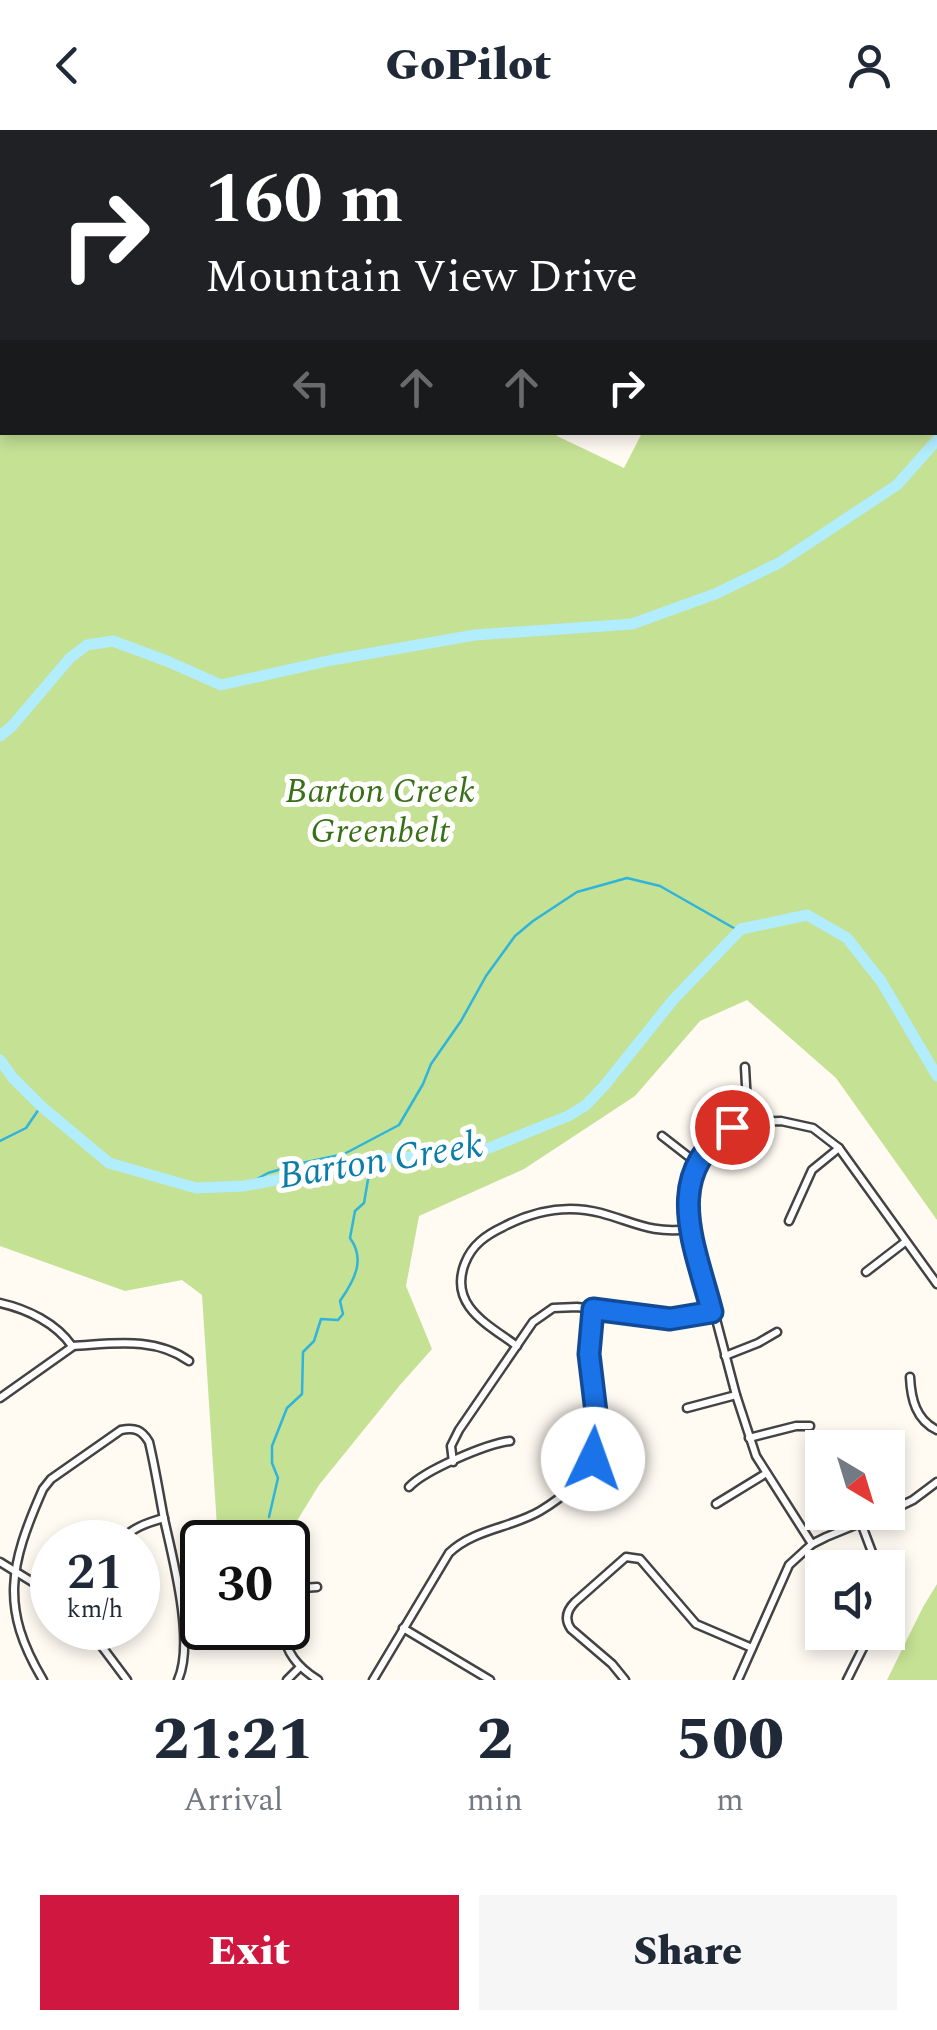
<!DOCTYPE html>
<style>
body{margin:0;font-family:Spectral,serif;background:#f6f6f7;color:#1f2937;height:100vh;display:flex;flex-direction:column;font-size:38px;white-space:nowrap}
*{box-sizing:border-box;margin:0}
p{font-size:32px;color:#747a83}
.icon{flex:none;width:55px;height:55px;fill:none;stroke:currentColor;stroke-width:2;stroke-linecap:round;stroke-linejoin:round}
.map{position:relative;height:1550px;overflow:hidden}
.drawer{display:flex;flex-direction:column;background:#fff;flex:1}
.drawer>*{flex:none}
.banner{position:absolute;left:0px;top:0px;width:938px;height:305px;box-shadow:0 5px 15px #0003;background:#202124;color:#fff;overflow:hidden}
.needle{width:65px;rotate:142deg}
.tools{position:absolute;left:805px;top:1300px;display:grid;gap:20px}
.tools a{display:grid;place-items:center;width:100px;height:100px;border-radius:0px;background:#fff;box-shadow:0 5px 15px #0003;font-size:50px}
.speed{position:absolute;left:30px;top:1390px;display:flex;gap:20px;font-size:50px;font-weight:700;text-align:center}
.speed>*{display:grid;place-content:center;width:130px;height:130px;border-radius:50%;background:#fff;box-shadow:0 5px 15px #0003;line-height:1}
.speed small{font-size:25px;font-weight:400}
.speed .limit{border:5px solid #111;border-radius:15px;background:#fff;color:#111}
.pin{position:absolute;display:grid;place-items:center;width:85px;height:85px;color:#fff;margin:-42px;border:5px solid #fff;border-radius:50%;box-shadow:0 2px 10px #0007}
.me{position:absolute;width:110px;margin:-55px;rotate:3deg;stroke-linejoin:round;filter:drop-shadow(0 0 8px #0008)}
.turn{display:flex;align-items:center;gap:35px;height:210px;padding:0 40px;font-size:45px}
.turn .icon{width:130px;height:130px;stroke-width:2.5}
.turn b{display:block;font-size:70px;line-height:85px}
.lanes{display:flex;align-items:center;height:95px;padding:0 40px;background:#0003;justify-content:center;gap:50px;direction:ltr}
.lanes .off{opacity:.35}
.eta{display:flex;justify-content:space-evenly;align-items:center;height:170px;text-align:center}
.eta b{font-size:60px;font-weight:800;line-height:70px}
.primary-button{display:flex;gap:20px;margin-top:auto;padding:20px 40px}
.primary-button a{flex:1;height:115px;border-radius:0px;background:#d0173f;color:#fff;font-size:40px;font-weight:800;line-height:115px;text-align:center}
.primary-button a+a{background:#f6f6f7;color:#1f2937}
header{display:flex;justify-content:space-between;align-items:center;height:130px;padding:0 40px;background:#fff;font-size:45px;font-weight:800}
.map>svg:first-child{display:block}
.forest{fill:#c4e194}
.lines{fill:none;stroke-linecap:round;stroke-linejoin:round}
.stream{stroke:#2fb4dc;stroke-width:2.5}
.river{stroke:#b1edfd;stroke-width:11}
.minor-casing{stroke:#434343;stroke-width:11}
.highway-casing{stroke:#212121;stroke-width:15}
.minor{stroke:#fff;stroke-width:6}
.highway{stroke:#ff8350;stroke-width:10}
.route-casing{stroke:#114b97;stroke-width:25}
.route{stroke:#1a73e8;stroke-width:18}
.labels{text-anchor:middle;dominant-baseline:central;stroke-width:10;stroke-linejoin:round;paint-order:stroke}
.park-label{font-size:35px;font-style:italic;fill:#397017;stroke:#fff}
.water-label{font-size:38px;font-style:italic;fill:#0a7ea9;stroke:#fff}
</style>
<header><svg class="icon" aria-label="back" viewBox="0 0 24 24"><path d="M15 5l-7 7 7 7"/></svg>GoPilot<svg class="icon" aria-label="person" viewBox="0 0 24 24"><circle cx="12" cy="8" r="4"/><path d="M4 21q1-7 8-7t8 7"/></svg></header>
<div class="map">
<svg width="937" height="1550" viewBox="0 0 937 1550">
<rect width="100%" height="100%" fill="#fffaf2"/>
<g class="forest">
<path d="M792,0H937V1090L836,948L747,870L700,891L635,966L524,1039L419,1086L406,1156L432,1219L400,1255L319,1355L284,1412H218L202,1165L182,1150L125,1161L0,1116V184L2,176V302L556,303L557,306L624,338L642,303L935,302V2H796Z"/>
<path d="M937,1454V1550H887L923,1477Z"/>
</g>
<g class="lines">
<g class="stream">
<path d="M0,1011L26,998L41,976"/>
<path d="M244,1056L268,1043L302,1033L344,1024L399,995L423,954L431,934L461,891L486,846L515,806L533,791L577,762L627,748L660,756L739,801"/>
<path d="M269,1387L278,1348L272,1333V1316L287,1278L302,1264L303,1222L314,1211L321,1189L338,1190L343,1184L340,1171C354,1151 366,1130 350,1108L355,1081L364,1073L371,1032"/>
</g>
<g class="river">
<path d="M0,606L12,596L70,528L87,515L113,511L167,531L221,555L332,530L475,505L632,494L715,464L779,433L897,355L937,310"/>
<path d="M0,930L13,948L41,976L109,1033L196,1058L244,1056L387,1029L479,1022L568,986L586,975L604,956L673,870L741,799L807,785L847,808L881,851L937,946"/>
</g>
<g class="minor-casing">
<g id="minor">
<path d="M534,0L538,2"/>
<path d="M83,2L87,0"/>
<path d="M0,46L2,47"/>
<path d="M745,937L748,992"/>
<path d="M662,1006L698,1034"/>
<path d="M789,1091L812,1040L839,1018"/>
<path d="M866,1142L905,1112"/>
<path d="M0,1173C27,1179 56,1193 72,1216C112,1214 154,1206 189,1231"/>
<path d="M517,1216C489,1195 448,1176 465,1133C472,1115 486,1105 503,1097C533,1081 567,1074 601,1083C637,1093 651,1104 691,1099"/>
<path d="M725,1226L758,1213L777,1202"/>
<path d="M910,1247C911,1269 916,1290 937,1300"/>
<path d="M0,1268L72,1217"/>
<path d="M687,1278L736,1265"/>
<path d="M749,1308L796,1296H810"/>
<path d="M453,1332L451,1316L459,1300L533,1192L553,1178L577,1177L671,1189L712,1182"/>
<path d="M409,1357C425,1340 486,1314 510,1311"/>
<path d="M716,1374L765,1344"/>
<path d="M888,1382L913,1370L937,1352"/>
<path d="M861,1393L878,1438"/>
<path d="M119,1412C132,1398 146,1393 164,1388"/>
<path d="M812,1414L756,1326L736,1265L688,1083L690,1051L698,1034L722,1004L732,997L748,992L781,991L813,998L839,1018L937,1154"/>
<path d="M0,1432L52,1464"/>
<path d="M288,1463L302,1458L317,1457"/>
<path d="M88,1498L127,1550"/>
<path d="M281,1498C287,1523 296,1536 318,1550"/>
<path d="M403,1498L490,1550"/>
<path d="M43,1550C0,1478 9,1436 43,1359L51,1349L121,1300C135,1297 142,1300 149,1312C155,1337 159,1363 164,1389C173,1429 195,1512 178,1550"/>
<path d="M287,1550L299,1538"/>
<path d="M373,1550L449,1423C474,1399 511,1398 540,1381C560,1369 586,1349 594,1326C602,1302 594,1274 591,1249C589,1225 589,1203 593,1179"/>
<path d="M625,1550L612,1534L571,1499C564,1489 567,1480 575,1472L626,1427L640,1429L696,1494L752,1518"/>
<path d="M738,1550L789,1435L812,1414L826,1407L887,1382"/>
<path d="M847,1550L871,1502"/>
</g>
</g>
<g class="highway-casing">
<g id="highway">
<path d="M651,0L656,2"/>
<path d="M709,0L714,2"/>
<path d="M935,123L937,124"/>
<path d="M935,152L937,153"/>
</g>
</g>
<use href="#minor" class="minor"/>
<use href="#highway" class="highway"/>
</g>
<g class="lines">
<g class="route-casing">
<path id="route" d="M593,1329L598,1299L589,1224L593,1179L670,1189L712,1182C695,1115 660,1045 732,997"/>
</g>
<use href="#route" class="route"/>
</g>
<g class="labels">
<g class="park-label">
<text x="380" y="661">Barton Creek<tspan x="380" dy="40">Greenbelt</tspan></text>
</g>
<g class="water-label">
<text transform="translate(381 1031) rotate(-9)">Barton Creek</text>
</g>
</g>
</svg>
<div class="tools">
<a><svg class="needle" viewBox="-14 -14 28 28"><path d="M0-13l5 13h-10z" fill="#e53935"/><path d="M0 13l5-13h-10z" fill="#747a83"/></svg></a>
<a><svg class="icon" aria-label="sound" viewBox="0 0 24 24"><path d="M4 9h4l5-4v14l-5-4H4zM17 9q2 3 0 6"/></svg></a>
</div>
<div class="speed"><div>21<small>km/h</small></div><div class="limit">30</div></div>
<div class="pin" style="left:732px;top:997px;background:#d93025"><svg class="icon" aria-label="arrive" viewBox="0 0 24 24"><path d="M6 21V4h12l-3 4 3 4H6"/></svg></div>
<svg class="me" style="left:593px;top:1329px" viewBox="-20 -20 40 40"><circle r="19" fill="#fff"/><path d="M0-13L10 11 0 6-10 11z" fill="#1a73e8"/></svg>
<div class="banner">
<div class="turn"><svg class="icon" aria-label="right" viewBox="0 0 24 24"><path d="M7 20v-9h11M14 6l5 5-5 5"/></svg><div><b>160 m</b>Mountain View Drive</div></div>
<div class="lanes"><svg class="icon off" aria-label="left" viewBox="0 0 24 24"><path d="M17 20v-9H6M10 6l-5 5 5 5"/></svg><svg class="icon off" aria-label="ahead" viewBox="0 0 24 24"><path d="M12 20V5M6 11l6-6 6 6"/></svg><svg class="icon off" aria-label="ahead" viewBox="0 0 24 24"><path d="M12 20V5M6 11l6-6 6 6"/></svg><svg class="icon" aria-label="right" viewBox="0 0 24 24"><path d="M7 20v-9h11M14 6l5 5-5 5"/></svg></div>
</div>
</div>
<section class="drawer">
<div class="eta">
<div><b>21:21</b><p>Arrival</p></div>
<div><b>2</b><p>min</p></div>
<div><b>500</b><p>m</p></div>
</div>
<div class="primary-button"><a>Exit</a><a>Share</a></div>
</section>
